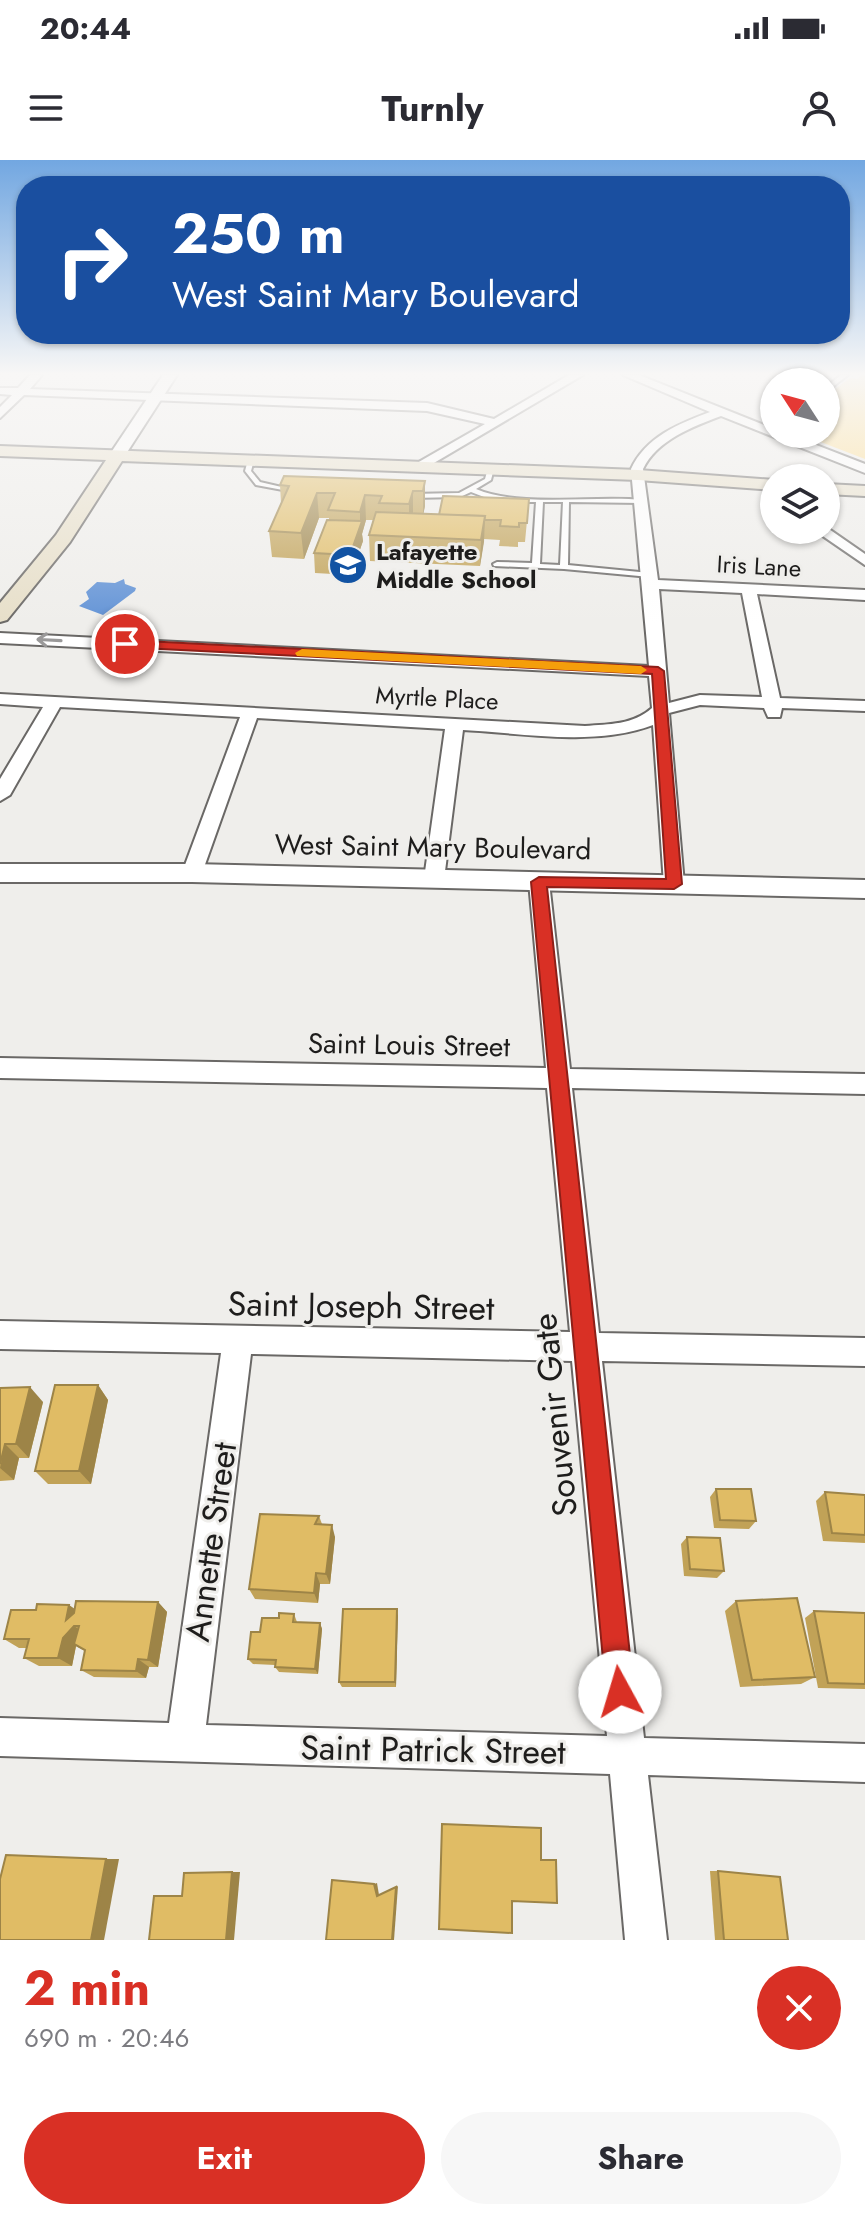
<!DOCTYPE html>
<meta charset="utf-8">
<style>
body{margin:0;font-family:Jost,sans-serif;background:#f7f7f7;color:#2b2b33;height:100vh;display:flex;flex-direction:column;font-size:30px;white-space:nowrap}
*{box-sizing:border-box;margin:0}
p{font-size:26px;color:#7c7c81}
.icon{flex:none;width:44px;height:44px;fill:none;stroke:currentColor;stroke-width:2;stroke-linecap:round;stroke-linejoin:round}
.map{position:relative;height:1780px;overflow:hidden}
.side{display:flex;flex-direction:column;background:#fff;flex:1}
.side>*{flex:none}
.guide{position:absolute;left:16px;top:16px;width:834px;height:168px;border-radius:32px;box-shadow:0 2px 6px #0004;background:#1a4fa0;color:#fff;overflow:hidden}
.needle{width:52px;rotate:306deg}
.buttons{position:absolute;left:760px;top:208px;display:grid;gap:16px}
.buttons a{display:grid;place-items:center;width:80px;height:80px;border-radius:50%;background:#fff;box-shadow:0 2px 6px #0004;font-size:40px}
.pin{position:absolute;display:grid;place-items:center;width:68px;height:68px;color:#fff;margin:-34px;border:4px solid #fff;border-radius:50%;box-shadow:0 2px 8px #0007}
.me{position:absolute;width:88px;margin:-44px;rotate:354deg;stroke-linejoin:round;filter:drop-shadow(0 0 6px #0008)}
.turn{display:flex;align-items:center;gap:28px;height:168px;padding:0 24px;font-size:36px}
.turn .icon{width:104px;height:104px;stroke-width:2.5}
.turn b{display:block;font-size:56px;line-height:68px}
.round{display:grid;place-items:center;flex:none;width:84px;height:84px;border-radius:42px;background:#f7f7f7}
.summary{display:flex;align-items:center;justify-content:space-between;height:136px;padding:0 24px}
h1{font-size:48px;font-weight:700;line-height:60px;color:#d93025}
.button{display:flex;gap:16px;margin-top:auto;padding:16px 24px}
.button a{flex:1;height:92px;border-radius:48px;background:#d93025;color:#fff;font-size:32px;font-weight:700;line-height:92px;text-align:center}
.button a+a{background:#f7f7f7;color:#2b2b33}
.status{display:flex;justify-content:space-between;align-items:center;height:56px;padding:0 40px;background:#fff;direction:ltr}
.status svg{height:22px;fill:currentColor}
header{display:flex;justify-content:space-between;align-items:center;height:104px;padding:0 24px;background:#fff;font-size:36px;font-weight:700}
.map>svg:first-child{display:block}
.green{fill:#fedb85}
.water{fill:#6293d6}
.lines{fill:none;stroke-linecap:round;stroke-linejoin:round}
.service-casing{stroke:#6a6866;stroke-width:4}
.minor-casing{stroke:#6a6866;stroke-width:4}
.tertiary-casing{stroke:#6a6866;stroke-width:4}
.secondary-casing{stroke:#6a6866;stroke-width:4}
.service{fill:#fff;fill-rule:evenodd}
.minor{fill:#fff;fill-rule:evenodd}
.tertiary{fill:#fff;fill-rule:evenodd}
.secondary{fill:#e7dfc9;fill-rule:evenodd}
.wall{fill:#c1a257}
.shaded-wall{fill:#9d8447}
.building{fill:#e0bc65;stroke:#9d8447;stroke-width:2}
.oneway{stroke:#9a9999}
.route{fill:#d93025;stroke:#8d1f18;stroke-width:2}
.slow{fill:#f59e0b}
.labels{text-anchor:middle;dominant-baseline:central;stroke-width:6;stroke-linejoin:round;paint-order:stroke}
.far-poi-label{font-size:24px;font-weight:bold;fill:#1e1d1c;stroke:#efeeeb;text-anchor:start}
.far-street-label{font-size:24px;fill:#1e1d1c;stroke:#efeeeb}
.street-label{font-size:28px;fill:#1e1d1c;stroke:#efeeeb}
.near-street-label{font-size:34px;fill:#1e1d1c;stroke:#efeeeb}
</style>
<div class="status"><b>20:44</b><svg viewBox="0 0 49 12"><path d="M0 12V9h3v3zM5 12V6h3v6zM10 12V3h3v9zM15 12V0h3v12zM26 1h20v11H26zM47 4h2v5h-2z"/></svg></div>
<header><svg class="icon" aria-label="menu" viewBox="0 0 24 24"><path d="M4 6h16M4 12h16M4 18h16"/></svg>Turnly<svg class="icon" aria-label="person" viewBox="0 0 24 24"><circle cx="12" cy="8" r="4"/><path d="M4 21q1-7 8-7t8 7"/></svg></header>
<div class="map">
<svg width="865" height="1780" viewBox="0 0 865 1780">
<rect width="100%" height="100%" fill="#efeeeb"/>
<path class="green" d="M862,215H865V299L800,274H826V236L850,218L857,219Z"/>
<path class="water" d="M124,419L125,424L136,428L135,431L103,455L79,446L89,439L86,432L97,422L115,423Z"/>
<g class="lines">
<g class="service-casing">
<g id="service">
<path d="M803,215H810L801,222H795Z"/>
<path d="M841,215H848L826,232V227Z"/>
<path d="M251,298L254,300L251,311L260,322L299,331V333L256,325L245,311L248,300Z"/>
<path d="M491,306L494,308L491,320L476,329C521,348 594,335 643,340L644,341L641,343L569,342L568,405L650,413L654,415L650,417L564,409L494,406L493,404L497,402L532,403L536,342H520L515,348L512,346L514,341L484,337L471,332L460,337L411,338L408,336L411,334L459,333L485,319L488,308ZM543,342H563L560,405L540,404Z"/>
</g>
</g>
<g class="minor-casing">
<g id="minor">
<path d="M30,215H42L30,229L427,243L494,259L569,215H583L422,310L417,309V303L485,264L427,251L24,235L0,258V247L12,235L0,234V228H18Z"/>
<path d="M623,215H639L774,269V274H788L865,304V313L721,256C692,267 657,280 643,309L658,420L865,430V440L757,434L780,538L865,541V551L782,548L780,557H768L764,548L700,545L669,553L684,724L681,729H667L664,724L653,565C595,587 523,573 463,570L444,719L434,726L424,719L445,569L257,558L202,713L192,720L182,713L240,557L60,547L10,635L0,641V619L43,547L0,544V534L585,566C609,564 633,565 652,548L649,516L0,483V473L649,506L631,309C646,277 678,264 710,252ZM659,429L742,433L762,537L700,535L669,543Z"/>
<path d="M826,367L865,394V405L814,370H826Z"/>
<path d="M539,715L546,717L549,722L570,909L865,914V934L572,928L599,1173L865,1178V1206L602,1201L644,1578L865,1584V1622L648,1615L667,1780H625L610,1614L0,1596V1558L169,1563L221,1193L0,1189V1161L570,1172L547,928L0,918V898L546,908L529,722L532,717ZM251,1194L572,1201L607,1576L206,1565Z"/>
</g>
</g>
<g class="tertiary-casing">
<g id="tertiary">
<path d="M163,215H177L122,300H110L108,297Z"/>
<path d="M0,704H192L865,720V738L192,722H0Z"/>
</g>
</g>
<g class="secondary-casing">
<g id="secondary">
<path d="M0,286L638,310L774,320V330L638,320L122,301L70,382L7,460L0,462V443L56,375L106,300L0,296Z"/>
<path d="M826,324L865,326V336L826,334Z"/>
</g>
</g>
<use href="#service" class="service"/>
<use href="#minor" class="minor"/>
<use href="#tertiary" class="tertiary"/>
<use href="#secondary" class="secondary"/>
</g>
<g class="wall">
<path d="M425,321V346L423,354L439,355L529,339L525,382H518V387L499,386L500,380L484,379L480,406L370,401L369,375L373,360H366L362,374L363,381L351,415L315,413L314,393L329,360V358H319L304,399L272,397L269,371L281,343L280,325Z"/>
<path d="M98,1225L108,1240L91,1324H48L35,1311Z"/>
<path d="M0,1228L43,1242L29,1298H19L14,1320L0,1321Z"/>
<path d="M716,1329L756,1361L749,1369L714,1368L710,1337Z"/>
<path d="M825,1332L865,1335V1383L823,1381L816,1341Z"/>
<path d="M319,1356L322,1364L335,1377L330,1424H320L318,1443L255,1439L249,1429Z"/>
<path d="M687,1377L724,1411L717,1418L684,1416L681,1384Z"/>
<path d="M736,1441L815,1517L801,1524L740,1527L725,1451Z"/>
<path d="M158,1442L167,1452L158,1507H149L146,1518L94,1517L81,1510L85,1491L76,1486L72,1506H39L24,1498L27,1488H19L4,1479L36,1450L69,1445L74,1449Z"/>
<path d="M397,1449L396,1527H342L339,1522Z"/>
<path d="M814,1451L865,1453V1529L818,1528L805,1458Z"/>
<path d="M294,1454L297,1462L320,1463L322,1469L318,1514L279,1512L275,1507V1505L253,1504L248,1499L260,1472L279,1458Z"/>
<path d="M710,1711H718L788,1780H715Z"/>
</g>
<g class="shaded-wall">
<path d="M425,321V346L423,356V331Z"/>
<path d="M413,331V356L409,369V344Z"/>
<path d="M317,333L319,358L304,399L301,373Z"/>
<path d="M365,335L366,360L362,374L363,381L351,415L350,395L360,364V352Z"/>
<path d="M485,356L484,382L480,406L481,380Z"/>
<path d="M98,1225L108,1240L91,1324L79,1311Z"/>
<path d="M30,1227L43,1242L29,1298L16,1284Z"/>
<path d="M5,1284L19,1298L14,1320L0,1308Z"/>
<path d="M332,1365L335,1377L330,1424L326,1414Z"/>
<path d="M316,1413L320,1424L318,1443L314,1433Z"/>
<path d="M158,1442L167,1452L158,1507L148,1500Z"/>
<path d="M69,1445L82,1454L66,1460Z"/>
<path d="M397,1449L398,1456L396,1527L395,1522Z"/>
<path d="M320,1463L322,1469L318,1514L315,1509Z"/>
<path d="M74,1466L87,1475L76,1486L72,1506L58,1498L63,1478Z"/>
<path d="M138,1499L149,1507L146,1518L136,1511Z"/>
<path d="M106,1699H119L104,1780H91Z"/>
<path d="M232,1712H240L234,1780H226Z"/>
<path d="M377,1723L379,1735L377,1736L374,1724Z"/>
<path d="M398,1726L394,1780H392L396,1727Z"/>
</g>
<g class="building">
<path d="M284,316L425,321L423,331H413L409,344L379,343L382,336L365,335L360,352L328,350L335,333H317L301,373L269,371L289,326L280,325Z"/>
<path d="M443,336L529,339L527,363H519V367L500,366L501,360H484L485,356L439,355Z"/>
<path d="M376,352L485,356L481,380L369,375Z"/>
<path d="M327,360L362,361L350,395L314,393Z"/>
<path d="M55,1225H98L79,1311H35Z"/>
<path d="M30,1227L16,1284H5L0,1304V1228Z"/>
<path d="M716,1329H751L756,1361L720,1360Z"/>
<path d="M825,1332L865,1335V1375L832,1373Z"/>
<path d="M260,1354L319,1356L315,1364L332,1365L326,1414L316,1413L314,1433L249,1429Z"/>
<path d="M687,1377L720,1378L724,1411L690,1409Z"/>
<path d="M797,1438L815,1517L752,1520L736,1441Z"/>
<path d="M76,1441L158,1442L148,1500L138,1499L136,1511L81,1510L85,1490L74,1484L79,1466H74L63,1478L58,1498H24L29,1479H4L11,1450H36L37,1444L69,1445L66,1460L74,1453Z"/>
<path d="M343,1449H397L395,1522H339Z"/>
<path d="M814,1451L865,1453V1524L828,1523Z"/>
<path d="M279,1453L294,1454L293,1462L320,1463L315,1509L275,1507L276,1500L248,1499L251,1472H260L262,1458H279Z"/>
<path d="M442,1664L541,1668V1700H556L557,1743L512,1741V1773L439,1769Z"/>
<path d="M6,1695L106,1699L91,1780H0V1719Z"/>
<path d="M718,1711L780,1717L788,1780H724Z"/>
<path d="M232,1712L226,1780H149L154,1736H182L184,1713Z"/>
<path d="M332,1720L374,1724L377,1736L396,1727L392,1780H326Z"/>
</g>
<defs><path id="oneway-shaft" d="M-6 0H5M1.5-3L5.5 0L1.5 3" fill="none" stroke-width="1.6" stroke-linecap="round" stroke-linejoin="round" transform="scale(2)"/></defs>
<use class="oneway" href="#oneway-shaft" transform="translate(49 480) rotate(-177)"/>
<linearGradient id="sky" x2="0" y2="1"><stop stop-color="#72a7e1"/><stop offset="0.46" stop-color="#f8f7f6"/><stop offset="1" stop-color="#f8f7f6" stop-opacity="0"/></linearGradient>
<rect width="865" height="465" fill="url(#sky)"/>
<path class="route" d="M125,480L658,507L664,511L682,724L674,729L547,727L634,1532L630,1542L620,1546L610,1542L606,1532L531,722L539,717L666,719L652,514L121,487V481Z"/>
<path class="slow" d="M302,489L641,506L647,510L641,514L297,496L295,493Z"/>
<defs>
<g id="school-disc" transform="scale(2)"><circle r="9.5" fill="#1253a3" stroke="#efeeeb"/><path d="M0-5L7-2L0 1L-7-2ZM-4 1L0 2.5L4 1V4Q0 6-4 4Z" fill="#fff"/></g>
</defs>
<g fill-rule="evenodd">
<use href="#school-disc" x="348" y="405"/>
</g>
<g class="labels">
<g class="far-poi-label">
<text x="376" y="391">Lafayette<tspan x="376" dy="28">Middle School</tspan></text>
</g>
<g class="far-street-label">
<text transform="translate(759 406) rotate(3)">Iris Lane</text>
<text transform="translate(437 538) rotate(3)">Myrtle Place</text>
</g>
<g class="street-label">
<text transform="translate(433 687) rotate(1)">West Saint Mary Boulevard</text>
<text transform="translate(409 885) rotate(1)">Saint Louis Street</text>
</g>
<g class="near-street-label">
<text transform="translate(361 1146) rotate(1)">Saint Joseph Street</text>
<text transform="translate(555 1255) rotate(-96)">Souvenir Gate</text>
<text transform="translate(211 1382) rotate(-82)">Annette Street</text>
<text transform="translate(433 1590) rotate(1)">Saint Patrick Street</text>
</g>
</g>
</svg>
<div class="buttons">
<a><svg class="needle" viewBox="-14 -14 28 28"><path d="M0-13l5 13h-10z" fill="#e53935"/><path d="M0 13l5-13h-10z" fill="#7c7c81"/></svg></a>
<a><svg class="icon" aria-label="layers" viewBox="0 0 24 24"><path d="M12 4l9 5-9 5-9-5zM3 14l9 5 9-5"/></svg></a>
</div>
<div class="pin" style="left:125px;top:484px;background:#d93025"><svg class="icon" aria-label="arrive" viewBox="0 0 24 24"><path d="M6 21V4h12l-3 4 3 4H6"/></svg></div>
<svg class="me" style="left:620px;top:1532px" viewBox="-20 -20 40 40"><circle r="19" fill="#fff"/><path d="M0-13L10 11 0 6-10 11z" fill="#d93025"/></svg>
<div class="guide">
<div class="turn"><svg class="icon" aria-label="right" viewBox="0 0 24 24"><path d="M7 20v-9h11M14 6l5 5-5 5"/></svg><div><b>250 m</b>West Saint Mary Boulevard</div></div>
</div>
</div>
<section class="side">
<div class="summary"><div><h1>2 min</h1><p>690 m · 20:46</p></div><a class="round" style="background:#d93025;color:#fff"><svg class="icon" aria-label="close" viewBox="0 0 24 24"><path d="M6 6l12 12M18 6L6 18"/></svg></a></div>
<div class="button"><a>Exit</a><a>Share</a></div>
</section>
